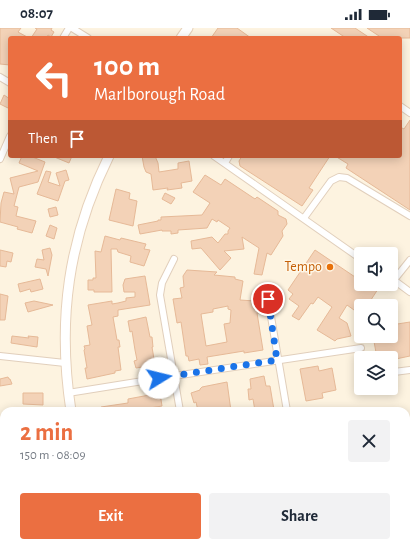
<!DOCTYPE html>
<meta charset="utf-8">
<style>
body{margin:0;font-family:"Alegreya Sans",sans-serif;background:#f2f2f3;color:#1f2937;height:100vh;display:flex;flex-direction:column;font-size:15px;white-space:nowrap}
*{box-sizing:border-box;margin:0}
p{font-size:13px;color:#747a83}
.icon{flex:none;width:22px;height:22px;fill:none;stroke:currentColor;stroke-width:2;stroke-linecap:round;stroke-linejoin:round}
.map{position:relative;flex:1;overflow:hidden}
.panel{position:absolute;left:0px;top:379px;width:410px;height:140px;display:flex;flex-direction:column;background:#fff;border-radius:12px 12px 0 0;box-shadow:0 2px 10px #0003}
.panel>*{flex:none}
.hud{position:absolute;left:8px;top:8px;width:394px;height:122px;border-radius:4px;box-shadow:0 2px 10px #0003;background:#eb6f41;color:#fff;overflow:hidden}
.buttons{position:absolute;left:354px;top:219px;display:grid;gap:8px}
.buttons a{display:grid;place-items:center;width:44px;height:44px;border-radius:4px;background:#fff;box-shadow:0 2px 10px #0003;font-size:20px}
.pin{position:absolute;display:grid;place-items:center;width:34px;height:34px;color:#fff;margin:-17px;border:2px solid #fff;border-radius:50%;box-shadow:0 1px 4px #0007}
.me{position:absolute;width:44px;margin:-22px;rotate:81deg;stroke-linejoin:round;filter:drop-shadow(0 0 3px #0008)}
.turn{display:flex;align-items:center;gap:14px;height:84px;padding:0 20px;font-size:18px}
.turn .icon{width:52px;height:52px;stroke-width:2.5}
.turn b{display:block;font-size:28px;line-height:34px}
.then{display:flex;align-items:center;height:38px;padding:0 20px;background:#0003;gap:8px;font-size:15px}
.round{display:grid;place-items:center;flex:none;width:42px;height:42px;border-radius:4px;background:#f2f2f3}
.head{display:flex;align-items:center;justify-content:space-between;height:68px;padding:0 20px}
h1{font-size:24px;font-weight:700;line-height:30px;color:#eb6f41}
.button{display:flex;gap:8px;margin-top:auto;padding:8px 20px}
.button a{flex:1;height:46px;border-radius:4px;background:#eb6f41;color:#fff;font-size:16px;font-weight:700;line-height:46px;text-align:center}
.button a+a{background:#f2f2f3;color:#1f2937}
.status{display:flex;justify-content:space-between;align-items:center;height:28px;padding:0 20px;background:#fff;direction:ltr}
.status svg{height:11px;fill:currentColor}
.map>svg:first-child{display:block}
.building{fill:#f3d2b7;stroke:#e6b997;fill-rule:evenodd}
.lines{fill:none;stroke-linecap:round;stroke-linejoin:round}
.street-casing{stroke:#e1cfbc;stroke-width:8}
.secondary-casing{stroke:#e6d1ba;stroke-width:11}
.street{stroke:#fff;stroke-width:6}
.secondary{stroke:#fff;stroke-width:9}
.route{stroke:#1a73e8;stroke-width:7;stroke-dasharray:0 12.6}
.food-dot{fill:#e8710a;stroke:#fff7e7;stroke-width:1.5}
.labels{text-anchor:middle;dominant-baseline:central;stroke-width:3;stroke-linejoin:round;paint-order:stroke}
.food-label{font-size:14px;fill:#c56008;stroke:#fff7e7;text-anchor:end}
</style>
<div class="status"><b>08:07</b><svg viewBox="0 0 49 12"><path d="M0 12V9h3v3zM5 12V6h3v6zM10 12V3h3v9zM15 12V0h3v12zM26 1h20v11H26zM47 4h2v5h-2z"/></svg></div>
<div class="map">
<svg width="410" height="519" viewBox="0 0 410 519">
<rect width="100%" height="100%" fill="#fdf3e0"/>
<g class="building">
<path d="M0,0H21L18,4L29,10H10V37L0,36Z"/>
<path d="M35,0H52L51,2L54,4L51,9L48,7L46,10H31L37,1Z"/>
<path d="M218,0H237L251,10H211Z"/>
<path d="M331,0H355L370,10H346Z"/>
<path d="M367,0H410V10H382Z"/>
<path d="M4,67L10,71V76L8,80L0,76Z"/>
<path d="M410,92V182L346,140L348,136L335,128H400V99L404,101Z"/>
<path d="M22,128H30L45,134L38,154L19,159L14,178L18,179L16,188L36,193L32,205L17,201L18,199L0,194L1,175L4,164L14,166L10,150L38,143L19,135Z"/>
<path d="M52,128H72L69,135Z"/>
<path d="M142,128H155L158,135L159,144L178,141V135L189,133L192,153L181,155L182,160L167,162L168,160L153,162L151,146L146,144L144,139Z"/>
<path d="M242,128H330L309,160L313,162L302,178L240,138L239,133Z"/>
<path d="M66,142L69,152L65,153L58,173L37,166L46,143L51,144L48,154L60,158L56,145Z"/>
<path d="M205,147L221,157L225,151L255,171L257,169L278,183V187L286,191L287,196L282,203L283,208L271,227L267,225L262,247L254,246L259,220L242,209L244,221L224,223L231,230L220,242L201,220L192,221L191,213L212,209L218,215L225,206H228V203L230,200L218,192L217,194L212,191L207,200L178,202V205L171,206V203H162V202L140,206L138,197L158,193V192H161V189L202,187L210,175L193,164Z"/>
<path d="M116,161L130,165L129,171L137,173L133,198L109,192Z"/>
<path d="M165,165L175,170L171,176L162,171Z"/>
<path d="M56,179L58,187L50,189L48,181Z"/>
<path d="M50,197L57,200L54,211L46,208Z"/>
<path d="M105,208L120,212L121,210L146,216L144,221L150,222L144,238L130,234L131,228L118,224L117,221H111L112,264H94V262H88V252H93V250H96L95,223L101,224Z"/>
<path d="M50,220L52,227L48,248L46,241L35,239L37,231L44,232L42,222Z"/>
<path d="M0,222L13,225L11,234L7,233L6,239L0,238Z"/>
<path d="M315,222L361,253V256H371L378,261L367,278H361V287L347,277L339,290L347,295L351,308L337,311L335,313L317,302L332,279L318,269L313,276L311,275L299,292L292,288L299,278L289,271L293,266L288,262Z"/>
<path d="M187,242L217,244L214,247L235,249V251L243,253L240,272L255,273L259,285H257L263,322L244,325V323L207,329L208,336L200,337L199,331L189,333L188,328H186L181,294L177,295L173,271L182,270L180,260L184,259L183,248ZM228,278V281L231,282L230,295L224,296L227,314L206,318L201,286L213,284V281Z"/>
<path d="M145,248L150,277L118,282V288L113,289L117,312H119L120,319H118L121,342L115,343V345L87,351L85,340H87L84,322L85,321L84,318L90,317L87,298L92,297L88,277L112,273V276L118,275L126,273V270L135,269V264H124L123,257L125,251Z"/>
<path d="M40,251L43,261L31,264L30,261L20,264L18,256Z"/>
<path d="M0,266L8,268L5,292H0Z"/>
<path d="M34,273L53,277L28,284L25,275Z"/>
<path d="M146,289L150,309H152L153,319H152L155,337L136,340L134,333L137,332L135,322L132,303L130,304L128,293Z"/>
<path d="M410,294V328L391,332V330H377L373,308H391V297Z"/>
<path d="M12,308L29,310L28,308L38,309L37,319L11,315Z"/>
<path d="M318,338L319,343L332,340L336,362L322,365L323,370L306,373L300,341Z"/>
<path d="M264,348L266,358H270L274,382L255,383L253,371L249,372L248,361H251L250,351Z"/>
<path d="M8,349L9,351H10L12,356L0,358V351Z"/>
<path d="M227,354L231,383H198L196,374L194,375L191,365L200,362V361L202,359Z"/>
<path d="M23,365H43V377L23,376Z"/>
<path d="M160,365L162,378L138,382V383H102L101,379L128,375V371Z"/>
</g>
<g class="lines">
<g class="street-casing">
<g id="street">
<path d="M72,0L88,10"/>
<path d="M63,10L69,0"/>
<path d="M0,49L10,55"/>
<path d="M400,78L410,85"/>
<path d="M214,128L361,231"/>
<path d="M0,131L10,108"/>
<path d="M225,135L229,128"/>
<path d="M304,190L331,153L339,149L347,150L410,188"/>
<path d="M174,231L162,255L160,267L180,383"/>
<path d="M391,250L410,264"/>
<path d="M394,252L410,232"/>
<path d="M268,271L287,383"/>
<path d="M0,328L65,335"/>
<path d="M394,344L410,342"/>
<path d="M68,365L174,348L361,320"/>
<path d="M306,515V519"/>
</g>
</g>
<g class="secondary-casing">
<g id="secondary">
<path d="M181,10L188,0"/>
<path d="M71,383C57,292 68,211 109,128"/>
<path d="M91,515V519"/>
</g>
</g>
<use href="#street" class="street"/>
<use href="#secondary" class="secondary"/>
</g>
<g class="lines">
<path class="route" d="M159,350L277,332L268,271"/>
</g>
<circle class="food-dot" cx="330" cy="239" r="4"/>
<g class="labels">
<g class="food-label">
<text x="322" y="239">Tempo</text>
</g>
</g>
</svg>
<div class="buttons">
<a><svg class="icon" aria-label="sound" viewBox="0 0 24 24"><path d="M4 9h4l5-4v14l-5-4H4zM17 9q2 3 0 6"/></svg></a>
<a><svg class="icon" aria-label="search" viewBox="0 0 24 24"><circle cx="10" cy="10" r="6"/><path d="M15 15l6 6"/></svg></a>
<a><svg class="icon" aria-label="layers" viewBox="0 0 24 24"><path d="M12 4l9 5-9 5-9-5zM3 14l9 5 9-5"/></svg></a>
</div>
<div class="pin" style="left:268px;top:271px;background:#d93025"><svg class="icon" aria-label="arrive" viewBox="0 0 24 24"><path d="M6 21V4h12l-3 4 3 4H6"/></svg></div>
<svg class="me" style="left:159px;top:350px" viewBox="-20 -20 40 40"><circle r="19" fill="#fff"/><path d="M0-13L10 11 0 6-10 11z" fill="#1a73e8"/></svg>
<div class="hud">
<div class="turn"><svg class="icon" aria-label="left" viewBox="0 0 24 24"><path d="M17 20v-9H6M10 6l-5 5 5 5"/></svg><div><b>100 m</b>Marlborough Road</div></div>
<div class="then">Then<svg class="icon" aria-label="arrive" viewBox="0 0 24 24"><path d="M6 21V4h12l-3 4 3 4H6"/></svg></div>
</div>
<section class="panel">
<div class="head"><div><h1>2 min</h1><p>150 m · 08:09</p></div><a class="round"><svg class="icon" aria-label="close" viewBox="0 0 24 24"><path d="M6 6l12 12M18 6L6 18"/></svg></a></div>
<div class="button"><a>Exit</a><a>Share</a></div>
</section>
</div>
